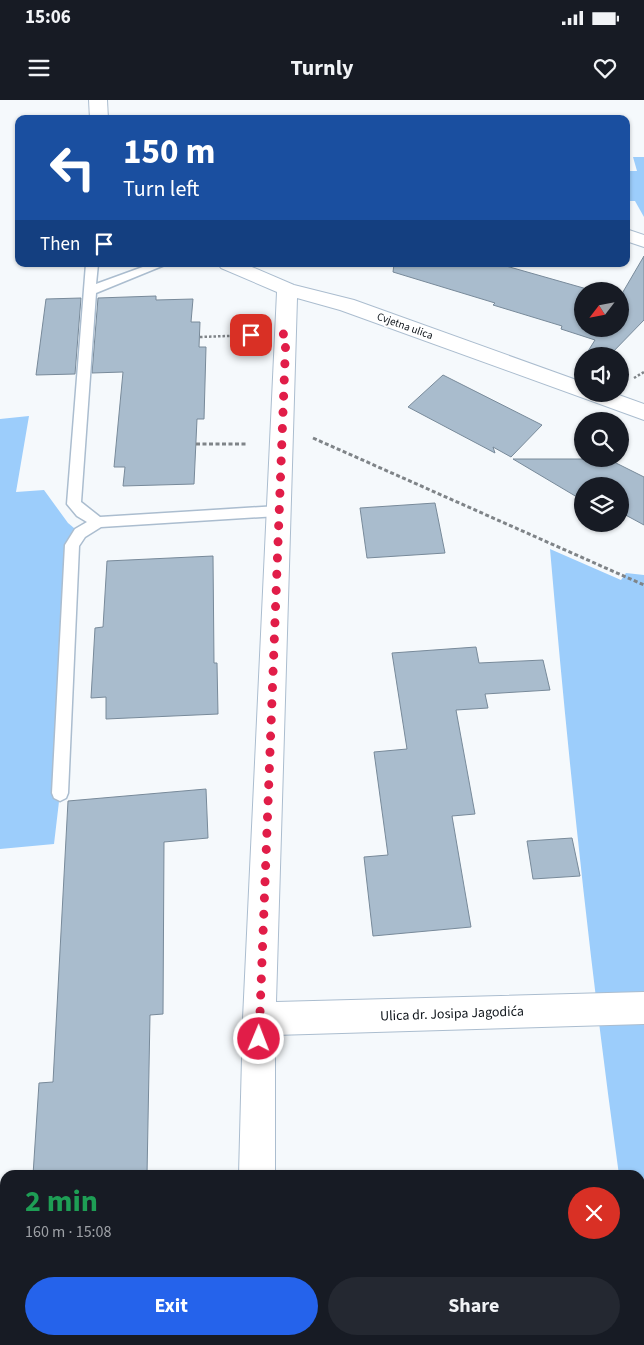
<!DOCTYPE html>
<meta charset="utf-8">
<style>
body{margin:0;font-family:"Source Sans 3",sans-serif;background:#242831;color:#f1f3f6;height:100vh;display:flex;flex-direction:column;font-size:19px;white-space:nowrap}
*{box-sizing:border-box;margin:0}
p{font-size:16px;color:#9ea1a6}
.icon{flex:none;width:28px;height:28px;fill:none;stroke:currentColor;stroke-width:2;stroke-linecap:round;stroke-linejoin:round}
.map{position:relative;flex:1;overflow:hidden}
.drawer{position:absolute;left:0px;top:1070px;width:645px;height:175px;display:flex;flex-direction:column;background:#171b24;border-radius:15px 15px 0 0;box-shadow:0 1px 4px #0004}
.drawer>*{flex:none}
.guide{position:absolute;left:15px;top:15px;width:615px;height:152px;border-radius:10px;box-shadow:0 1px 4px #0004;background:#1a4fa0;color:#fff;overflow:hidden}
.needle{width:32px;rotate:238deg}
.controls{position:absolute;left:574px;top:182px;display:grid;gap:10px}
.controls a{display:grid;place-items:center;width:55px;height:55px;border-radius:50%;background:#171b24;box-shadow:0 1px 4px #0004;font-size:25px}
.pin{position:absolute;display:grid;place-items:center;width:42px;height:42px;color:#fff;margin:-21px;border-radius:10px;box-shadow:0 2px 8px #0006}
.me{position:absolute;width:55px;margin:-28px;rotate:1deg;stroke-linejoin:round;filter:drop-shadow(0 0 4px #0008)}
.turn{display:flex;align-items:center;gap:18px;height:105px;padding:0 25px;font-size:22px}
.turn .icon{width:65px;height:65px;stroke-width:2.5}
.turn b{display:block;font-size:35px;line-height:42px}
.then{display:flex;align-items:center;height:48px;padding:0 25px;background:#0003;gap:10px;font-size:19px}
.round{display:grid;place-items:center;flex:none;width:52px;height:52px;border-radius:26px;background:#242831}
.headline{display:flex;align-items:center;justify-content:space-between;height:85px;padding:0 25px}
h1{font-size:30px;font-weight:700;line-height:38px;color:#1e9e55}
.button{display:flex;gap:10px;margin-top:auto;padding:10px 25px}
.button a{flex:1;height:58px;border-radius:30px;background:#2563eb;color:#fff;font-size:20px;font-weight:700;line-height:58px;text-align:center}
.button a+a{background:#242831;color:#f1f3f6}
.status{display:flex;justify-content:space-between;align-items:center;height:35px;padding:0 25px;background:#171b24;direction:ltr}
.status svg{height:14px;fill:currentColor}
header{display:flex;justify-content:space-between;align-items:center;height:65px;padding:0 25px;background:#171b24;font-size:22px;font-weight:700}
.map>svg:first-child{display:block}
.green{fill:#9ccdfb}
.building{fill:#a9bccd;stroke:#788a9a}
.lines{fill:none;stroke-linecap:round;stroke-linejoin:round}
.service-casing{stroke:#abbdcf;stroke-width:3}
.minor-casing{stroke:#abbdcf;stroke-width:2}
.path-far1{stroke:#7f8488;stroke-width:2.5;stroke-dasharray:2.5 2;stroke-linecap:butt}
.path{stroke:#7f8488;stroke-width:3;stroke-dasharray:4 2.5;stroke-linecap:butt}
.service{fill:#fff;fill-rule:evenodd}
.minor{fill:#fff;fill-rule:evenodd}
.route{stroke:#e11d48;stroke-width:9;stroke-dasharray:0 16.2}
.labels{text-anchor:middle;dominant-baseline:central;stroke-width:4;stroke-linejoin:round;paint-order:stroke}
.far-street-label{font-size:11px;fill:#0d1319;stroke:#fff}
.street-label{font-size:14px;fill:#0d1319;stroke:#fff}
</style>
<div class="status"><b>15:06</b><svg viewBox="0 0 49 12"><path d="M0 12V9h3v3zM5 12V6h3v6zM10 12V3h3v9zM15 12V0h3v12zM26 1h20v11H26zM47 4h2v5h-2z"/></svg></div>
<header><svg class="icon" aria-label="menu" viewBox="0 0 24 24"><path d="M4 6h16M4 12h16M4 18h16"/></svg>Turnly<svg class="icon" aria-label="heart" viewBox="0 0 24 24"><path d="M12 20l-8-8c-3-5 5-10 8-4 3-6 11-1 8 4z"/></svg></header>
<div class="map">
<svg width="644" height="1245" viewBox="0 0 644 1245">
<rect width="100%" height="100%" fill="#f5f9fc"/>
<g class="green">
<path d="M633,57H644V117L635,101H626V71H637Z"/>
<path d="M29,316L16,392L44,390L68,423L80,433L60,693L54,744L0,749V319Z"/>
<path d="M550,449L621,480L626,473L644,475V1245H642L640,1231V1075H619C590,867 568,658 550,449Z"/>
</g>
<g class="building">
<path d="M644,156V220L609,256H585L595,240L561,229L562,226L493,205L495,203L393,172L394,164H499L594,191H582V229H620V197Z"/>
<path d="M156,196V200L193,199L191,222H200L199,247H206L204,319H197L194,384L123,386L125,367H114L123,272L92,273L98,198Z"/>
<path d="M81,198L75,274L36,275L46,199Z"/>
<path d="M443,275L542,325L511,357L493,347L495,353L408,307Z"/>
<path d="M513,359H608L644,377V425L620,412V386H582V400Z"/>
<path d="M435,403L445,453L367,458L360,408Z"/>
<path d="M213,456L214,563H217L218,614L106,619V597L91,598L95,528L103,527L107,461Z"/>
<path d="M476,547L479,563L543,560L550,590L485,594L488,608L456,610L475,714L452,716L471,827L373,836L364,757L388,755L374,652L407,649L392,553Z"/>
<path d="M206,689L208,738L164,742L163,914L150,915L147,1075H33L39,983L53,982L68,701Z"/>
<path d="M572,738L580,776L533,779L527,741Z"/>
</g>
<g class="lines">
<g class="service-casing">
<path id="service" d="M86,164H98L96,184L151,164H167L96,193L81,402L100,417L278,406L283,407L285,411L283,415L278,416L101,427L85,437L79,446L68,693L66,698L60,701L54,698L52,693L65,445L75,429L87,422L77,416L67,404Z"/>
</g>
<g class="minor-casing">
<g id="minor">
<path d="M89,0H107L108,19H90Z"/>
<path d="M626,129L644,135V147L626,141Z"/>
<path d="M218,164H245L294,185L354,200L582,282V294H616L644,304V320L340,210L297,198L276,902L644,892V924L275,935V1075H239L243,919L277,192L221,168Z"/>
<rect x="236" y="1240" width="38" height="5"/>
</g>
</g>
<g class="path-far1">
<path d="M200,237L254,235"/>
<path d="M634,278L644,272"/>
</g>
<g class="path">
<path d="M313,338L644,485"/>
<path d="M196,344H248"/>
</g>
<use href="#service" class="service"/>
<use href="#minor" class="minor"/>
</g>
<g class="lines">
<path class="route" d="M251,235L286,234L259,939"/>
</g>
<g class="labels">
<g class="far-street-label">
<text transform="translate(405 226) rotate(20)">Cvjetna ulica</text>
</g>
<g class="street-label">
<text transform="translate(452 914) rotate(-2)">Ulica dr. Josipa Jagodića</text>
</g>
</g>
</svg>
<div class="controls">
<a><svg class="needle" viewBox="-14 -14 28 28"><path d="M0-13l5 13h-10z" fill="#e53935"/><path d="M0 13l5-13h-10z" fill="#9ea1a6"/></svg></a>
<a><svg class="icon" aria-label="sound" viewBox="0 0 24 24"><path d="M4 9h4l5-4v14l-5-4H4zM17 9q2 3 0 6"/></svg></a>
<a><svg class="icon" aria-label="search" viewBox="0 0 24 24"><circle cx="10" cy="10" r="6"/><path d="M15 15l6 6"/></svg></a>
<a><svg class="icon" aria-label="layers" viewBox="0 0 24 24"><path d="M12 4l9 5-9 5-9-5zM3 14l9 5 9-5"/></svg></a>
</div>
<div class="pin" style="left:251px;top:235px;background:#d93025"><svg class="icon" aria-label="arrive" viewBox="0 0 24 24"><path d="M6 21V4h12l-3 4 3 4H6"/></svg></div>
<svg class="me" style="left:259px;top:939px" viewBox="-20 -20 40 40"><circle r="17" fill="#e11d48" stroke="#fff" stroke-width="3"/><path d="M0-11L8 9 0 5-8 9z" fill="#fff"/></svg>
<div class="guide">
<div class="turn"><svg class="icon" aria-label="left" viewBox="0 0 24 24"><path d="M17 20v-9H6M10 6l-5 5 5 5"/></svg><div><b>150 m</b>Turn left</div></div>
<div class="then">Then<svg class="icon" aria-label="arrive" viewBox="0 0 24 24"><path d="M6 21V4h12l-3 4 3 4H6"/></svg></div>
</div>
<section class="drawer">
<div class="headline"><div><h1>2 min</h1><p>160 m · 15:08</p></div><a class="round" style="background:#d93025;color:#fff"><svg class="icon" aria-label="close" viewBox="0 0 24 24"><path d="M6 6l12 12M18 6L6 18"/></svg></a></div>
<div class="button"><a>Exit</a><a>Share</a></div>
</section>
</div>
